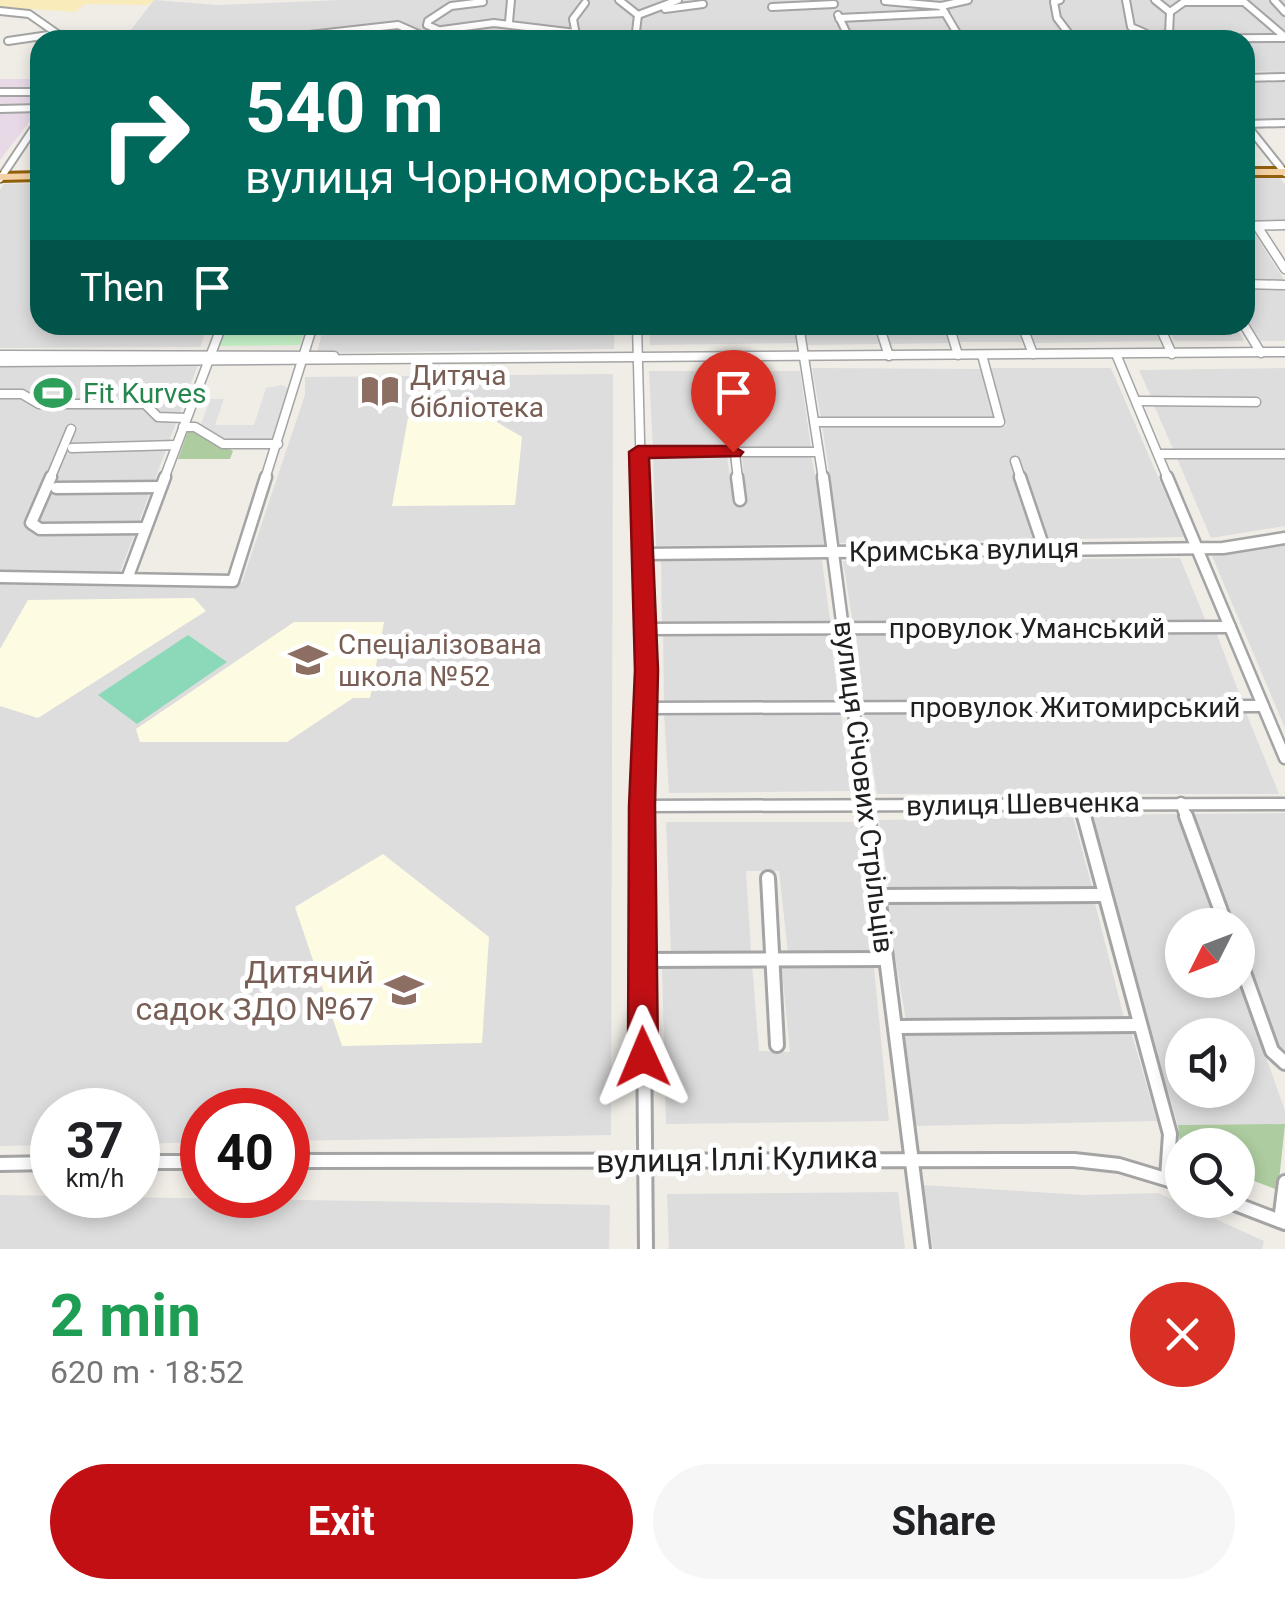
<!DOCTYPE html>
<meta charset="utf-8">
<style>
body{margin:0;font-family:Roboto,sans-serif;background:#f6f6f6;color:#202124;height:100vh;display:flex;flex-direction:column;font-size:38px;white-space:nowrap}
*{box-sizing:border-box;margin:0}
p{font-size:32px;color:#757577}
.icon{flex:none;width:55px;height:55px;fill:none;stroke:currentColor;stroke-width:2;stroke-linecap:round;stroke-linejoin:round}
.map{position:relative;height:1249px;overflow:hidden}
.drawer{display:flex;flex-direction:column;background:#fff;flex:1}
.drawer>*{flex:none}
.hud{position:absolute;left:30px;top:30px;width:1225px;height:305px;border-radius:30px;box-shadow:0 5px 15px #0003;background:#00695c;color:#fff;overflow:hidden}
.needle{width:65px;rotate:228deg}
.tools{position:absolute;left:1165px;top:908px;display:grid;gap:20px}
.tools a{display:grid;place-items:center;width:90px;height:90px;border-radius:50%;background:#fff;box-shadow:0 5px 15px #0003;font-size:50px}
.speed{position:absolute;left:30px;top:1088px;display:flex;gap:20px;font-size:50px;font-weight:700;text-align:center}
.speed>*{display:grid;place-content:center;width:130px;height:130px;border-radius:50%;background:#fff;box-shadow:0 5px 15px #0003;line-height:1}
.speed small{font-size:25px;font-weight:400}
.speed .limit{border:15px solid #d22;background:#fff;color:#111}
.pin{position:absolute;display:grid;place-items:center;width:85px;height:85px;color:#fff;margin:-102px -42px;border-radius:50% 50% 50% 0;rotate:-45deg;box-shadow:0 0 10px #0007}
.pin .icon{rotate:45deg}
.me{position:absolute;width:110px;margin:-55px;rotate:359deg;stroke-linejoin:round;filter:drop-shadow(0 0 8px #0008)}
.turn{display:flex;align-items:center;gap:35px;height:210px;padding:0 50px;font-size:45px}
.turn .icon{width:130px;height:130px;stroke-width:2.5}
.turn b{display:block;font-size:70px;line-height:85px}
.then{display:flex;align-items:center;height:95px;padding:0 50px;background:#0003;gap:20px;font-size:38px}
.round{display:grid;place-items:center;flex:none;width:105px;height:105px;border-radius:52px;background:#f6f6f6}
.headline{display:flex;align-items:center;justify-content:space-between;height:170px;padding:0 50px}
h1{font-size:60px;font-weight:700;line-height:75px;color:#1e9e55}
.button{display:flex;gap:20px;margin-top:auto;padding:20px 50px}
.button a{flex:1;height:115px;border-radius:60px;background:#c10f14;color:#fff;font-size:40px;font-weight:700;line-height:115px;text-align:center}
.button a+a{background:#f6f6f6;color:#202124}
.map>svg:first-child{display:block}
.residential{fill:#dedddd;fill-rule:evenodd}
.industrial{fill:#e8d9e6}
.education{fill:#fdfce3}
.forest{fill:#adcc9f}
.sand{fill:#faebbb}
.park{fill:#c8f6ca}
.pitch{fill:#8bd9b8}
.parking{fill:#e0e0e0}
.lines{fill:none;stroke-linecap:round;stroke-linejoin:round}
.minor-far3-casing{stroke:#a4a4a4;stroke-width:10}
.minor-far2-casing{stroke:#a4a4a4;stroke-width:11}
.minor-far1-casing{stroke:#a4a4a4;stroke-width:15}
.minor-casing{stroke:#a4a4a4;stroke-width:18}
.major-casing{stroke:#91600b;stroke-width:6}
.minor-far3{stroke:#fff;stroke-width:6}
.minor-far2{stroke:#fff;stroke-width:8}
.minor-far1{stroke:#fff;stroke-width:10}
.minor{stroke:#fff;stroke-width:12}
.major{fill:#f5d1a6;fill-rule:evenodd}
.route{fill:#c10f14;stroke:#7d0a0d;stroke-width:2.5}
.labels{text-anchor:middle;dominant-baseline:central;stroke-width:10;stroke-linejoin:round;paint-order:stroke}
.education-label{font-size:28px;fill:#785e54;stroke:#fff;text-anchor:start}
.leisure-label{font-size:28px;fill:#27864d;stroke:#fff;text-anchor:start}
.street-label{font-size:28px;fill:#202020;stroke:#fff}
.near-education-label{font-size:32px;fill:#785e54;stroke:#fff;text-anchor:end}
.near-street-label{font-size:32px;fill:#202020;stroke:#fff}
</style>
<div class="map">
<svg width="1285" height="1249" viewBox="0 0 1285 1249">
<rect width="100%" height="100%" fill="#f0ede7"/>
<g class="residential">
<path d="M154,0L216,5L341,0H1285V33L964,36L951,12L834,16L843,37L123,40Z"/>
<path d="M944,15L955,36L852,38L845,19Z"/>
<path d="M1245,41H1285V72L1245,71Z"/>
<path d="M1285,82V119H1247L1245,83Z"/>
<path d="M1245,178H1280L1285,185V222H1245Z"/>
<path d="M40,183V325H208L200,347L0,348V190L4,184Z"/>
<path d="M1251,228L1283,278L1282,282H1245V229Z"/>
<path d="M1245,288H1285V341H1260L1245,315Z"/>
<path d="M324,325H615L614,349L317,353Z"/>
<path d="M649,325H794L798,343L650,345Z"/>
<path d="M803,325H873L879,344L806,345Z"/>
<path d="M885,325H944L950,343L890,344Z"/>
<path d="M955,325H1017L1023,342H960Z"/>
<path d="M1027,325H1152L1161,341L1034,343Z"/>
<path d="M1167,325H1235L1244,341H1174Z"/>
<path d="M198,365L120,572L0,571V366Z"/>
<path d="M812,368L981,369L996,419H821Z"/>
<path d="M991,368H1111L1184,537L839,543L822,424L1006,426Z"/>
<path d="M1285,368V451H1174L1153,403H1261L1152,399L1139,370Z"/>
<path d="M649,371H800L811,448L741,449L738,409H721L725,449L653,450Z"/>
<path d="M613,374L611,1135L288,1141V1110H202V1142L138,1144V1110H52V1145L0,1146V584L230,588L242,582L305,395V377Z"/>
<path d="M811,455L829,544L656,546L653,456H727L734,504L746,505L742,456Z"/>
<path d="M1176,456H1285V526L1211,538Z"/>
<path d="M1285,544V728L1212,556Z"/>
<path d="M1180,558L1207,624H853L843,561Z"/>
<path d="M661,559L822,560L831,627L662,625Z"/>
<path d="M830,632L839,703L664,705L663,633Z"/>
<path d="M1216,632L1242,701L863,702L856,633Z"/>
<path d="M1245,710L1279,794H877L864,713Z"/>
<path d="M841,712L850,791L669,793L664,713Z"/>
<path d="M1285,813V1049L1278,1048L1238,937V925H1233L1192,814Z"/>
<path d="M1180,814L1219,925H1182V980L1238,977L1285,1111V1124L1178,1125L1086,815ZM1182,1035H1238V1090H1182Z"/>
<path d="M1073,817L1093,890H889L879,820Z"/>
<path d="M666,822H857L871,952L788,953L779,871H746L751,951L671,952Z"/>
<path d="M885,899H1094L1124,1018L906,1020Z"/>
<path d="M781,961L871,962L874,967L889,1121L666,1124L662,966L752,964L759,1051L790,1052Z"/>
<path d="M1130,1028L1157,1121L914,1126L903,1032Z"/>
<path d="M923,1185L1083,1195L1158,1193L1264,1241L1262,1249H933Z"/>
<path d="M898,1192L905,1249H669L667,1194Z"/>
<path d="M0,1195L610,1205L609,1249H0Z"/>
</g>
<path class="industrial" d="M0,79H40V108L0,160Z"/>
<g class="education">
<path d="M408,418H490L522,437L515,505L392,506Z"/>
<path d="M194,598L206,611L38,718L0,706V649L28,600Z"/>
<path d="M294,622H384L370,698H353L287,742H140L136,729Z"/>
<path d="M383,854L489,937L482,1043L342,1046L295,907Z"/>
</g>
<g class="forest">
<path d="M194,430L233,451L230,459H178L188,431Z"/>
<path d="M1285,1124L1278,1190L1238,1175V1145H1182L1181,1153L1178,1125Z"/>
</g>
<path class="sand" d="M0,0H154L148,5L85,4L75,12L0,7Z"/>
<path class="park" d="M227,325H305L300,345L220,346Z"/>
<path class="pitch" d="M188,635L227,662L137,724L98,695Z"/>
<path class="parking" d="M282,385L288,388L271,442H223L200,427L210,399H224L215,425H254L266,388Z"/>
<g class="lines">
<g class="minor-far3-casing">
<g id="minor-far3">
<path d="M619,0L638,15L635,40"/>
<path d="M1060,0L1054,2L1057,18L1073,39"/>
<path d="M1126,0L1131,27L1145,33"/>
<path d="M1155,0L1170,12L1169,34L1162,35"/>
<path d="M1274,0L1285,12"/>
<path d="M885,1L941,6"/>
<path d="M772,7L834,4"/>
<path d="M665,9L703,4"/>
<path d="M0,11L29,14L59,35"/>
<path d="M1170,12L1184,2H1244L1285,37"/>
<path d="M638,15L678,0"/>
<path d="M838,15L850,40"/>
<path d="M839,18L945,13"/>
<path d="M509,22L511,0"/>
<path d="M442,30L494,23L576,33"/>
<path d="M265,40L398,25L432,40"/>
<path d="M440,40L443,32L427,25L428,21L451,6L483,2"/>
<path d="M577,40L573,19L585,3"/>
<path d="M937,40L1285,38"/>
<path d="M961,40L941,6L968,0"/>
<path d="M8,41L49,35L112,40"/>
<path d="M1245,78L1285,77"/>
<path d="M0,92H40"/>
<path d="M0,109L40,108"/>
<path d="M1245,123L1285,173"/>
<path d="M1245,124L1285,123"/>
<path d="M0,179L40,119"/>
</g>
</g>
<g class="minor-far2-casing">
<g id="minor-far2">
<path d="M1245,226L1285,225"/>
<path d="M1257,226L1285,269"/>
<path d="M1245,284L1285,285"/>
<path d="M637,325L641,479"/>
<path d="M799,325L823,479"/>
<path d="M879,325L889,356"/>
<path d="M949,325L958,355"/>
<path d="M1022,325L1033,354"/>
<path d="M1159,325L1172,354"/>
<path d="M1244,325L1261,353"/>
<path d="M1116,354L1168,479"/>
<path d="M0,355L334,356"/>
<path d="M0,362L1285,352"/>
<path d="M0,394H22L39,404H145L158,417L186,418"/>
<path d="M1139,401L1256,402"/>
<path d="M730,412L738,479"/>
<path d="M815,422H1000L982,355"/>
<path d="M183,427H195L223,444H278"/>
<path d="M72,448L176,445"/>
<path d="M638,452H818"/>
<path d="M1161,454H1285"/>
<path d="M1015,461L1021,479"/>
<path d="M50,479L71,429"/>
<path d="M164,479L222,325"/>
<path d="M265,479L313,325"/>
</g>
</g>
<g class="minor-far1-casing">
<g id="minor-far1">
<path d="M51,477L31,523L40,529L145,528"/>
<path d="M641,477L647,670L642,819"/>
<path d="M737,477L740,500"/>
<path d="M823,477L868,819"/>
<path d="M1020,477L1044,548"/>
<path d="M1167,477L1285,758"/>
<path d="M56,488L161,487"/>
<path d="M642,554L1223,548L1285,538"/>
<path d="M0,577L233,581L266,477"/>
<path d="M127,579L165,477"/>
<path d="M645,629L1230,627"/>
<path d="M647,708L1263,706"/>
<path d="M1080,803L1084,819"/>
<path d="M1181,803L1187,819"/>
<path d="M642,806L1285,804"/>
</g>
</g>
<g class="minor-casing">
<g id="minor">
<path d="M642,816L646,1249"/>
<path d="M868,816L923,1249"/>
<path d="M1084,816L1170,1134L1167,1178"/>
<path d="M1186,816L1226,925"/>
<path d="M768,878L777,1045"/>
<path d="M878,896L1102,895"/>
<path d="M1238,956L1272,1051L1285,1063"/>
<path d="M642,960L886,959"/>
<path d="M896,1027L1138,1025"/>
<path d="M288,1161L1074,1160L1119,1165L1182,1184"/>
<path d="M138,1162H202"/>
<path d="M0,1164L52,1163"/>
<path d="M1225,1200L1285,1223"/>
<path d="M1280,1221L1285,1182"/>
</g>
</g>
<g class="major-casing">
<g id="major">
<rect x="1245" y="169" width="40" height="6"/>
<path d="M40,173V179L0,180V174Z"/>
</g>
</g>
<use href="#minor-far3" class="minor-far3"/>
<use href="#minor-far2" class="minor-far2"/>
<use href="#minor-far1" class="minor-far1"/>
<use href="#minor" class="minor"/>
<use href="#major" class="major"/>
</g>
<path class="route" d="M733,446L743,452L740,456L649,458L658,670L655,806L658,1057L654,1066L643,1070L633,1066L628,1057L629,806L635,670L629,452L638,446Z"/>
<defs>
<g id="library-bare" transform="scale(3)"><path d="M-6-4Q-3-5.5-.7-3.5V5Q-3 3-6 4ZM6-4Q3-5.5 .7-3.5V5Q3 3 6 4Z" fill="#8d6e63" stroke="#fff" stroke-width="2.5" paint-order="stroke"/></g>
<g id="stadium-bare" transform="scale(3)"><path d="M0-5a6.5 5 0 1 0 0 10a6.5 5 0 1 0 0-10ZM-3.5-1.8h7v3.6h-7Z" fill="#2e9e5b" stroke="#fff" stroke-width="2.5" paint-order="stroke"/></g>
<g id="school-bare" transform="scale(3)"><path d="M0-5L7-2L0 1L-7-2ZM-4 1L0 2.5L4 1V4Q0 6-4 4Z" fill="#8d6e63" stroke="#fff" stroke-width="2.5" paint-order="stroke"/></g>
</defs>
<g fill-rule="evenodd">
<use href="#library-bare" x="380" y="391"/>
<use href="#stadium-bare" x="53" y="393"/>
<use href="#school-bare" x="308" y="660"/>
<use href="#school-bare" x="404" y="990"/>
</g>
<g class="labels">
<g class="education-label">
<text x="410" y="375">Дитяча<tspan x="410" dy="32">бібліотека</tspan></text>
<text x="338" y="644">Спеціалізована<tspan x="338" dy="32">школа №52</tspan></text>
</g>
<g class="leisure-label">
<text x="83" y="393">Fit Kurves</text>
</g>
<g class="street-label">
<text transform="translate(964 550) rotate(-1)">Кримська вулиця</text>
<text x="1027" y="628">провулок Уманський</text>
<text x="1075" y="707">провулок Житомирський</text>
<text transform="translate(864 787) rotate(83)">вулиця Січових Стрільців</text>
<text transform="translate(1023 804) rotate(-1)">вулиця Шевченка</text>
</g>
<g class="near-education-label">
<text x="374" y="972">Дитячий<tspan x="374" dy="37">садок ЗДО №67</tspan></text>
</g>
<g class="near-street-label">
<text transform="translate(737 1159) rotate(-1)">вулиця Іллі Кулика</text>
</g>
</g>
</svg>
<div class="tools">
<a><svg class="needle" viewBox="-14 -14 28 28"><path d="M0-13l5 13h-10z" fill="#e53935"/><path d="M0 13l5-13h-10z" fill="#757577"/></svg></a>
<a><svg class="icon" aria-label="sound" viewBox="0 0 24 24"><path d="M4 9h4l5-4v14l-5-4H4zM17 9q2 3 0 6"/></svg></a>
<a><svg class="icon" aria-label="search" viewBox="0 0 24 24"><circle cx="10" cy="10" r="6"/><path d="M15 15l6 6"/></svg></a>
</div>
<div class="speed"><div>37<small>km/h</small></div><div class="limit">40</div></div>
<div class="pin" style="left:733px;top:452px;background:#d93025"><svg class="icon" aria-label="arrive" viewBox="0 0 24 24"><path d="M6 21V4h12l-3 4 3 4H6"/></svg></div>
<svg class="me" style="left:643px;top:1057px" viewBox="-20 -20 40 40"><path d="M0-17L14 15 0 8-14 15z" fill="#c10f14" stroke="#fff" stroke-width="4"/></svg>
<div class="hud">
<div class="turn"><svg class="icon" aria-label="right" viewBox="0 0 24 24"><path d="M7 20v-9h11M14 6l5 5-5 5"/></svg><div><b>540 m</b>вулиця Чорноморська 2-а</div></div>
<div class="then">Then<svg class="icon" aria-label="arrive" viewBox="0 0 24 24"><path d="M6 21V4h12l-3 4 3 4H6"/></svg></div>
</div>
</div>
<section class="drawer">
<div class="headline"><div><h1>2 min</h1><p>620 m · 18:52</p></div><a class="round" style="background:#d93025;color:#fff"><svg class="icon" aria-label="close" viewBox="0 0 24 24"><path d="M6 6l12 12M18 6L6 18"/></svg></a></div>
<div class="button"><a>Exit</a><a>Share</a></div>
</section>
